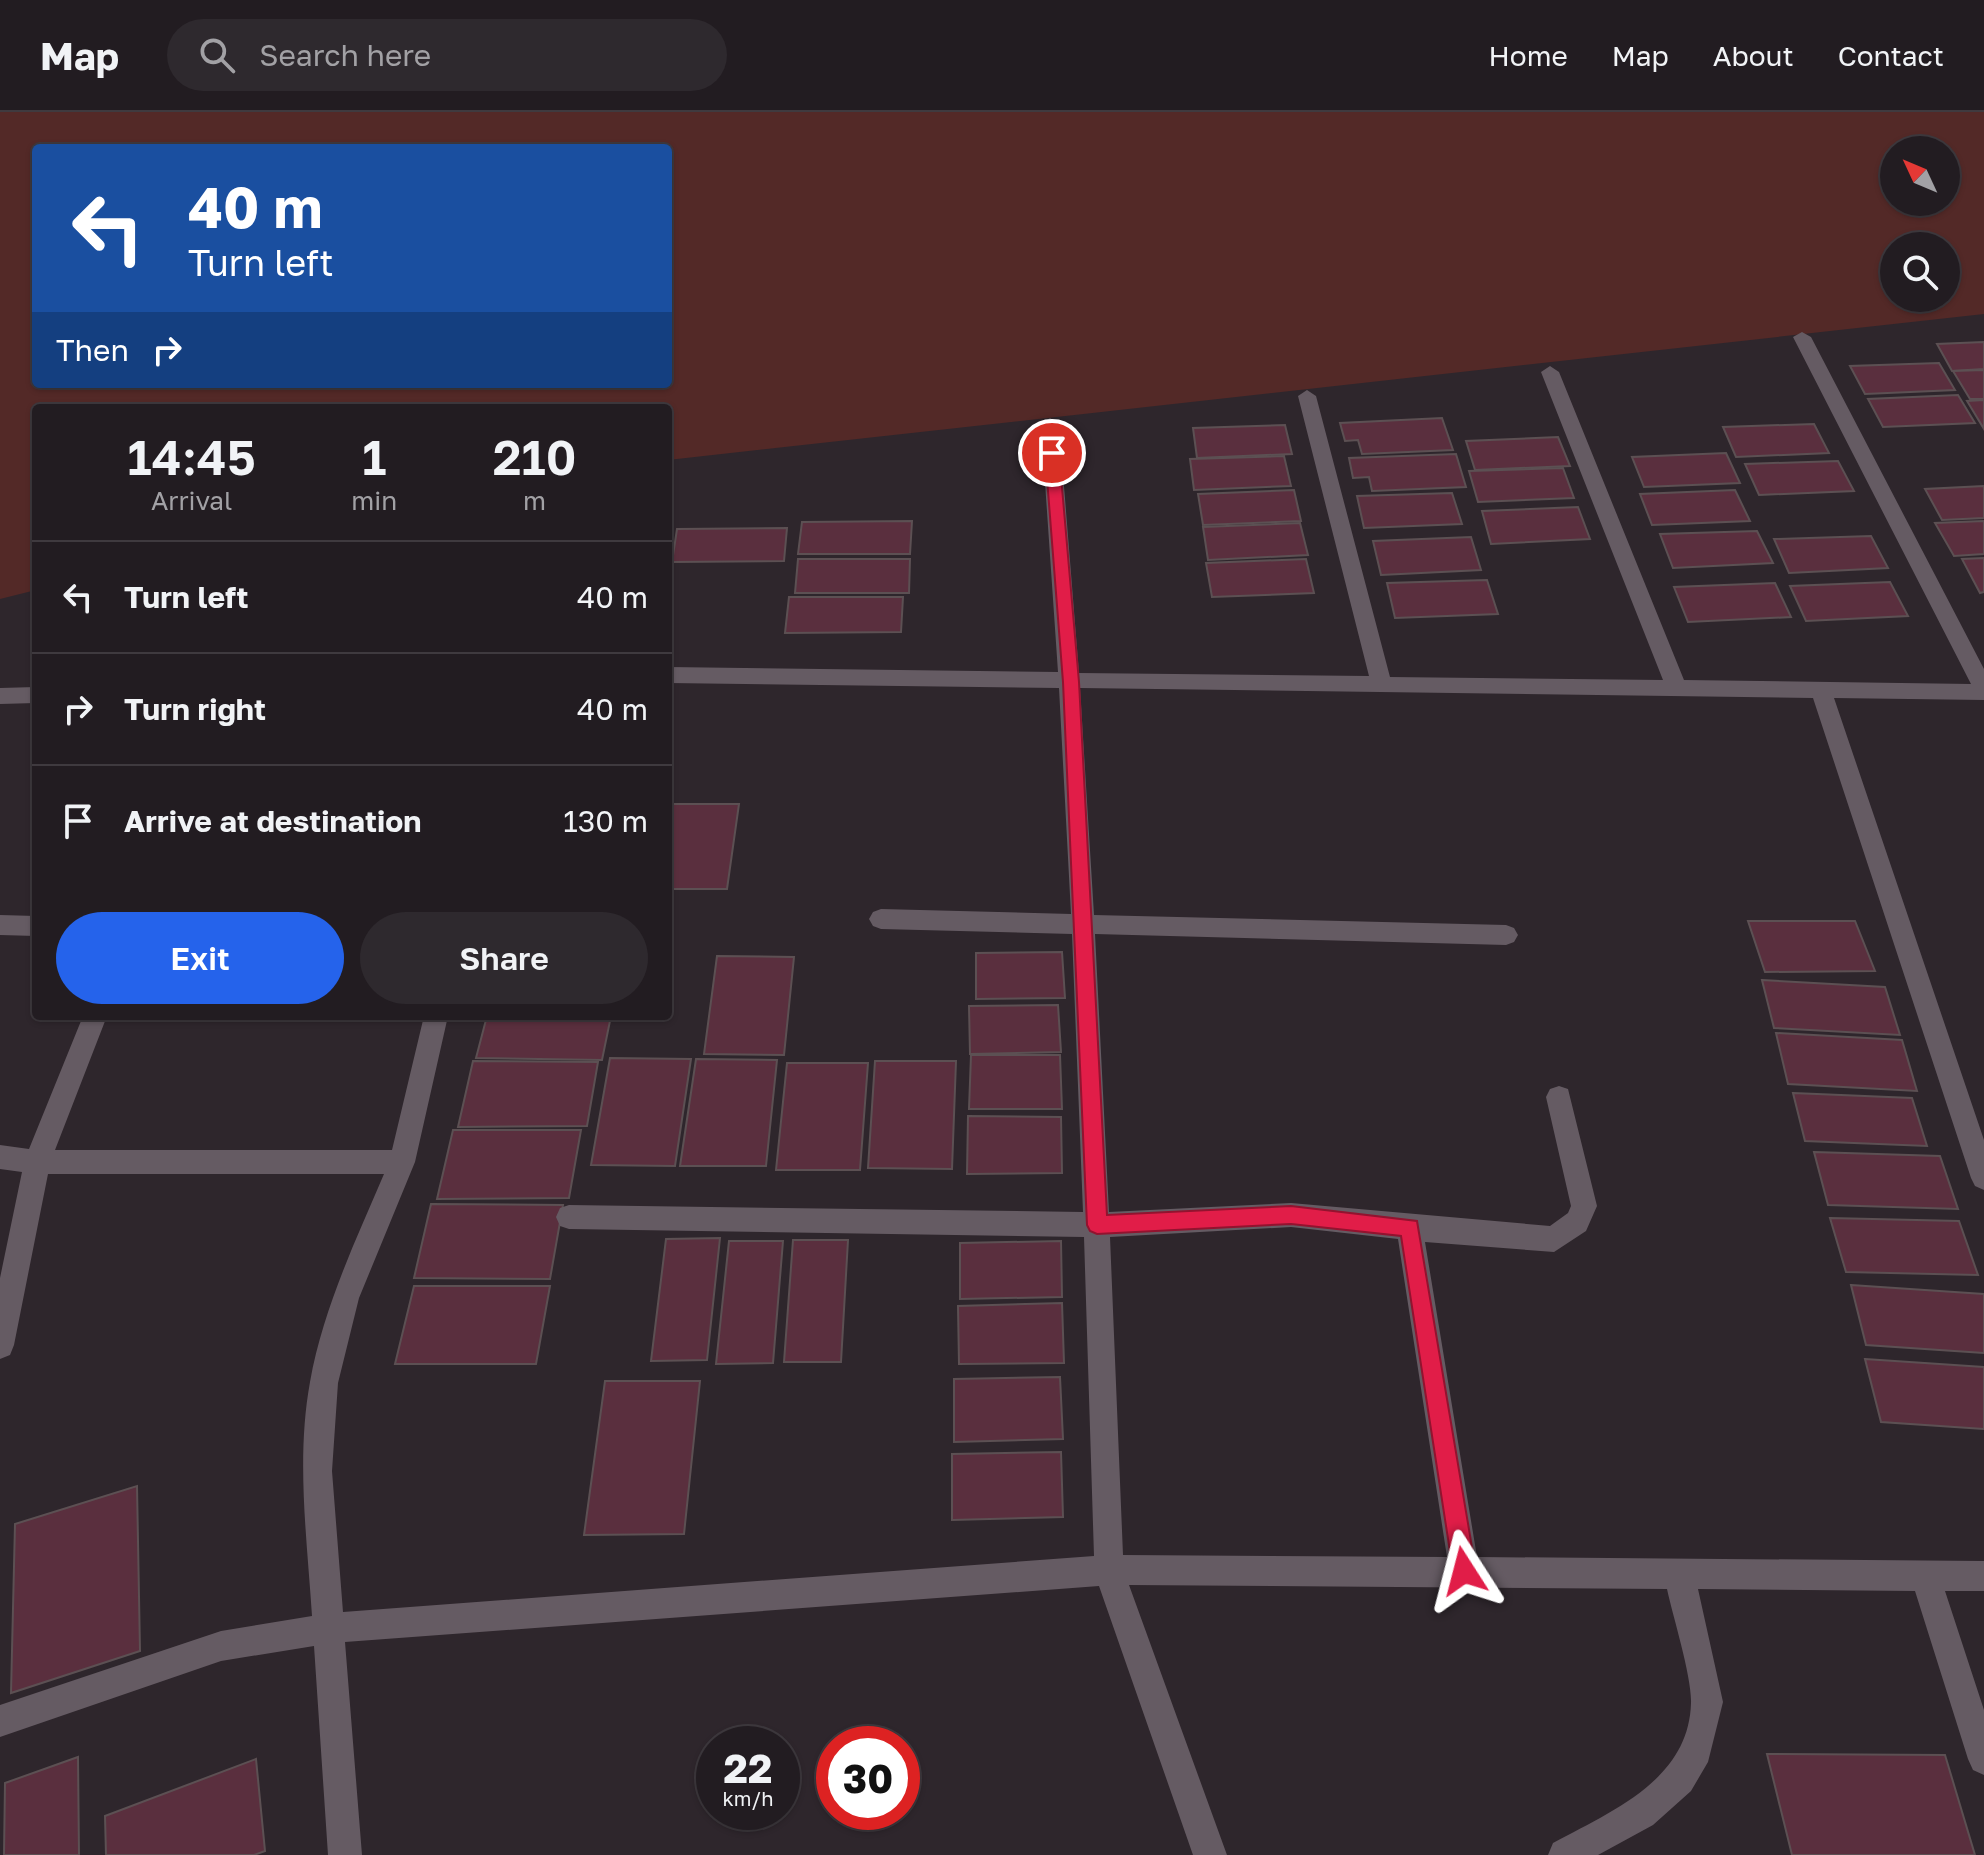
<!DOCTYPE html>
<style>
body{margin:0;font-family:"Golos Text",sans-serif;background:#2e292e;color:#f1f3f6;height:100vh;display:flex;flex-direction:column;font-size:30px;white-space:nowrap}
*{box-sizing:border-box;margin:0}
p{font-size:26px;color:#a2a1a5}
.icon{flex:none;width:44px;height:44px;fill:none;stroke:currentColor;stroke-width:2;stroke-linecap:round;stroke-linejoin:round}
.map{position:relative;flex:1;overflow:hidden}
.sheet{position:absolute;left:32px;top:292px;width:640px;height:616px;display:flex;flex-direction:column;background:#221c21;border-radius:8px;box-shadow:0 2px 6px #0004,0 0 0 2px #3f3a3f}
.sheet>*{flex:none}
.guide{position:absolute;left:32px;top:32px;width:640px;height:244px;border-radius:8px;box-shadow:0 2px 6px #0004,0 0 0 2px #3f3a3f;background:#1a4fa0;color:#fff;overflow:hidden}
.needle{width:52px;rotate:314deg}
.controls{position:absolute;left:1880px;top:24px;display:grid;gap:16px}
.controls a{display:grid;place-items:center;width:80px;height:80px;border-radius:50%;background:#221c21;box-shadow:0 2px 6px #0004,0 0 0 2px #3f3a3f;font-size:40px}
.speed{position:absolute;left:696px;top:1614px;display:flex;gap:16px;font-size:40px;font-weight:700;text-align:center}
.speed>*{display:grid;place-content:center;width:104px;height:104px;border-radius:50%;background:#221c21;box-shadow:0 2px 6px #0004,0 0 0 2px #3f3a3f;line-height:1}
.speed small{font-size:20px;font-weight:400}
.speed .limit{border:12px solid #d22;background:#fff;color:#111}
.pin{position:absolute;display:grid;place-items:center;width:68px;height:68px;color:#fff;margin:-34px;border:4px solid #fff;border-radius:50%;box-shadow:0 2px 8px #0007}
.me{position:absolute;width:88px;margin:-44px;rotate:351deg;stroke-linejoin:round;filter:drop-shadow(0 0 6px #0008)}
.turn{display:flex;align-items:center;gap:28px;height:168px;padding:0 24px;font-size:36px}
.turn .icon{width:104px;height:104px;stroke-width:2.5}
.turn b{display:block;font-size:56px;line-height:68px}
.then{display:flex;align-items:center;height:76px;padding:0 24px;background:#0003;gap:16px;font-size:30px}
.eta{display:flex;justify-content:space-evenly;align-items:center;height:136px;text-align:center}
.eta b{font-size:48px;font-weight:600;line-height:56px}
.action{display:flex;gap:16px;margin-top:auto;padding:16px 24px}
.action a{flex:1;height:92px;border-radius:48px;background:#2563eb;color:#fff;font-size:32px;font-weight:600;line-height:92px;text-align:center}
.action a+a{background:#2e292e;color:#f1f3f6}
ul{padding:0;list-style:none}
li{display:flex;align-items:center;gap:24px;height:112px;padding:0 24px;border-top:2px solid #3f3a3f}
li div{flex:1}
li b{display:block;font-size:30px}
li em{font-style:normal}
header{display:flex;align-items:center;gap:48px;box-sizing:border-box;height:112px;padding:0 40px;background:#221c21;border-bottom:2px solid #3f3a3f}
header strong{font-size:38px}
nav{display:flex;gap:44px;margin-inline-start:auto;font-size:28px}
.search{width:560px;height:72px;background:#2e292e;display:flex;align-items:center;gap:20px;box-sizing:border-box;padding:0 28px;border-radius:44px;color:#a2a1a5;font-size:30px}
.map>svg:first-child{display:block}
.green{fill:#532927;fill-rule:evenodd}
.building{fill:#5a2f3e;stroke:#5c5053;stroke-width:2}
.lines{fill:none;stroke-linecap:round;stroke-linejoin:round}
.street{fill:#655b63;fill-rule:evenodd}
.route{fill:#e11d48;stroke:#92132f;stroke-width:2}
</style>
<header>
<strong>Map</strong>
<div class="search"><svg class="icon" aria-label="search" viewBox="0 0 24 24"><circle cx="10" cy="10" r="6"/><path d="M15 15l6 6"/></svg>Search here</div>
<nav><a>Home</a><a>Map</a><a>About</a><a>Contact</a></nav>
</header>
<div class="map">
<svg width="1984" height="1743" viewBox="0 0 1984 1743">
<rect width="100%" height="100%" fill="#2e262c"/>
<path class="green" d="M0,0H1984V202L668,348V296H36V478L0,487ZM36,36H668V272H36ZM1894,38H1946V90H1894ZM1894,134H1946V186H1894Z"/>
<g class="building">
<path d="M1984,230V257L1952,259L1937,232Z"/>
<path d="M1939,251L1955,278L1865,282L1850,254Z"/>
<path d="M1984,258V287H1970L1953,259Z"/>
<path d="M1958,283L1975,311L1883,315L1868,287Z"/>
<path d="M1984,288V317L1967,289Z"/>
<path d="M1442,306L1453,338L1362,342L1358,328L1345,329L1340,311Z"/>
<path d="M1814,312L1829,341L1736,345L1723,315Z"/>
<path d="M1285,313L1292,342L1197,346L1193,316Z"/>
<path d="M1558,325L1570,354L1475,358L1466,329Z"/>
<path d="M1726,341L1740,371L1644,375L1632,345Z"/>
<path d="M1456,342L1466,375L1372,379L1369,365L1353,366L1349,346Z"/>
<path d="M1284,344L1291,374L1194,378L1190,347Z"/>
<path d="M1838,349L1854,379L1759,383L1745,352Z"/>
<path d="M1563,356L1574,386L1478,390L1469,359Z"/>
<path d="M1984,374V406L1942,408L1925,377Z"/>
<path d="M1294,378L1301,409L1203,413L1198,382Z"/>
<path d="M1735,378L1750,409L1652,413L1640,382Z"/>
<path d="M1452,381L1462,412L1364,416L1357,384Z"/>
<path d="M1578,395L1590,427L1491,432L1482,399Z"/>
<path d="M912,409L910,442H798L802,410Z"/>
<path d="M1984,409V442L1954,444L1935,411Z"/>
<path d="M1300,411L1308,443L1208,448L1203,415Z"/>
<path d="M787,416L784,449L672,450L677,417Z"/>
<path d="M1757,419L1773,451L1673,456L1660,422Z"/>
<path d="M1871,424L1888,456L1789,461L1774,427Z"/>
<path d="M1471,425L1481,458L1381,463L1373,429Z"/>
<path d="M1984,446V480L1980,481L1962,447Z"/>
<path d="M798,447H910L909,481H795Z"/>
<path d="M1306,447L1314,481L1212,485L1206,451Z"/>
<path d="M1487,468L1498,502L1395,506L1387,471Z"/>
<path d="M1890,470L1908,504L1806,509L1790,474Z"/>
<path d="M1775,471L1791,505L1688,510L1674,475Z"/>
<path d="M789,485H903L901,520L785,521Z"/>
<path d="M668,692H739L727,777H668Z"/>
<path d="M1748,809H1855L1875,859L1765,860Z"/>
<path d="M1062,840L1065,886L976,887V841Z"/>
<path d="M717,844L794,845L784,943L704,942Z"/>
<path d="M1762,868L1885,875L1900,923L1774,916Z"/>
<path d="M1058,893L1061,940L970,942L969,894Z"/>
<path d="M487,904H611L602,948L476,946Z"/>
<path d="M1776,921L1902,928L1917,979L1788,972Z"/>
<path d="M971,943H1060L1062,997H969Z"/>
<path d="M610,946L691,947L675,1054L591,1053Z"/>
<path d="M696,947L777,948L766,1054H680Z"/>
<path d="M473,949L598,950L587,1014L458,1015Z"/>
<path d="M875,949H956L952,1057L868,1056Z"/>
<path d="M787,951H868L860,1058H776Z"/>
<path d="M1793,981L1912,986L1927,1034L1805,1029Z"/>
<path d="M968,1004L1061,1005L1062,1061L967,1062Z"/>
<path d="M453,1018H581L569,1086L437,1087Z"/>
<path d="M1814,1040L1940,1044L1958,1097L1828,1093Z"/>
<path d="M431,1092L563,1093L550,1167L414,1166Z"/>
<path d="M1830,1106L1959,1109L1978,1163L1846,1160Z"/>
<path d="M720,1126L707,1248L651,1249L666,1127Z"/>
<path d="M793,1128H848L841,1250H784Z"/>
<path d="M729,1129H783L773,1251L716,1252Z"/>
<path d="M1061,1129L1062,1185L960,1187V1131Z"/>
<path d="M1851,1173L1984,1182V1241L1866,1233Z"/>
<path d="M414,1174H550L536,1252H395Z"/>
<path d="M1062,1191L1064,1251L959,1252L958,1194Z"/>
<path d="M1865,1247L1984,1255V1317L1881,1310Z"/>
<path d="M1060,1265L1063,1327L954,1330V1267Z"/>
<path d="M605,1269H700L684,1422L584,1423Z"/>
<path d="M1061,1340L1063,1405L952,1408V1342Z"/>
<path d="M137,1374L140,1539L11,1581L15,1412Z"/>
<path d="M1767,1642L1945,1643L1975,1743H1792Z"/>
<path d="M78,1645L79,1743H4L5,1671Z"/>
<path d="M256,1647L265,1739L254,1743H106L105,1704Z"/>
</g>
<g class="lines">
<g class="street">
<path d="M1802,220L1811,225L1984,557V588L1834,586L1984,1028V1078L1975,1074L1971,1066L1813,586L1080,576L1094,803L1506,813L1514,816L1518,823L1514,830L1506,833L1095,822L1109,1100L1291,1091L1550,1114L1568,1101L1571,1094L1546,985L1550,977L1559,974L1568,977L1597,1094L1586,1119L1554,1140L1425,1130L1477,1445L1984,1449V1479H1945L1984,1598V1663L1973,1658L1968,1647L1915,1479L1698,1477L1723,1590L1708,1650L1691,1679L1653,1713L1598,1743H1548L1553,1731C1612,1699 1689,1668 1691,1591C1692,1565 1673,1505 1667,1477L1129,1473L1227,1743H1193L1099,1474L345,1530L362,1743H328L314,1534L221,1549L0,1625V1593L221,1519L312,1504C307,1426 296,1347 310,1270C323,1197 355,1130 384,1062H48L14,1233L10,1243L0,1247V1166L22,1060L0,1057V1033L29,1037L83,904H107L55,1038H392L424,904H448L415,1050L359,1186L338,1271L332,1359L343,1500L1094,1444L1084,1125L569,1117L560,1114L556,1105L560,1096L569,1093L1083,1100L1072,822L881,817L873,814L869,807L873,800L881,797L1071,802L1059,576L668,571V555L1058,560L1041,312L1050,306L1059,312L1079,561L1369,564L1298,284L1307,278L1316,284L1390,565L1663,568L1541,260L1550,254L1559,260L1684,568L1971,572L1793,225ZM1291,1115L1398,1127L1447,1445L1123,1443L1110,1125Z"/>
<path d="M36,575V591L0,592V576Z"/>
<path d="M0,803L36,804V824L0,823Z"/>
</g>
</g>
<path class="route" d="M1052,336L1059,341L1079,570L1107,1103L1291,1094L1417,1109L1476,1459L1472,1467L1464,1470L1456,1467L1453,1459L1401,1124L1291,1112L1097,1122L1090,1119L1087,1113L1063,570L1045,341Z"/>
</svg>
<div class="controls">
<a><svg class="needle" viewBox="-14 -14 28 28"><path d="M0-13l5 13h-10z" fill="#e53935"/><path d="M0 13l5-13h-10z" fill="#a2a1a5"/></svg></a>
<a><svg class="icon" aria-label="search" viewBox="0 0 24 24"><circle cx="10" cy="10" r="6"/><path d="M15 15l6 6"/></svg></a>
</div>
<div class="speed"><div>22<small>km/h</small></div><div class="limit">30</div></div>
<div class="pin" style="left:1052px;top:341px;background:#d93025"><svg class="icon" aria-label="arrive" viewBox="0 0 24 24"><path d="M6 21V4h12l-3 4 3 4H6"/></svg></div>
<svg class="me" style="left:1464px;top:1459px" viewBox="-20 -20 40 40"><path d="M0-17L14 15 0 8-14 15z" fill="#e11d48" stroke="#fff" stroke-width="4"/></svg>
<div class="guide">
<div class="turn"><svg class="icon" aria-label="left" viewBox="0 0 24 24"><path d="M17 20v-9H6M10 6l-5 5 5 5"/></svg><div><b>40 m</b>Turn left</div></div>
<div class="then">Then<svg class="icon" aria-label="right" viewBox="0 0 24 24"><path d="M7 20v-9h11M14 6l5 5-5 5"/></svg></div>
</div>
<section class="sheet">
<div class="eta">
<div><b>14:45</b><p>Arrival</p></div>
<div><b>1</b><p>min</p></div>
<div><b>210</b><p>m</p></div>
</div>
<ul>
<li><svg class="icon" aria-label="left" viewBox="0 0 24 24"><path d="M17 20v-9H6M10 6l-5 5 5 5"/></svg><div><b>Turn left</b></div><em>40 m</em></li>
<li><svg class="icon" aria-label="right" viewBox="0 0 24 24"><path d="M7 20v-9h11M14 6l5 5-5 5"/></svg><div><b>Turn right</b></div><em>40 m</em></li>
<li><svg class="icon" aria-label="arrive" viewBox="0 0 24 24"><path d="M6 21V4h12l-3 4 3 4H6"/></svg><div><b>Arrive at destination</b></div><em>130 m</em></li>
</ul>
<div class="action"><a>Exit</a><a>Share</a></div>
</section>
</div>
